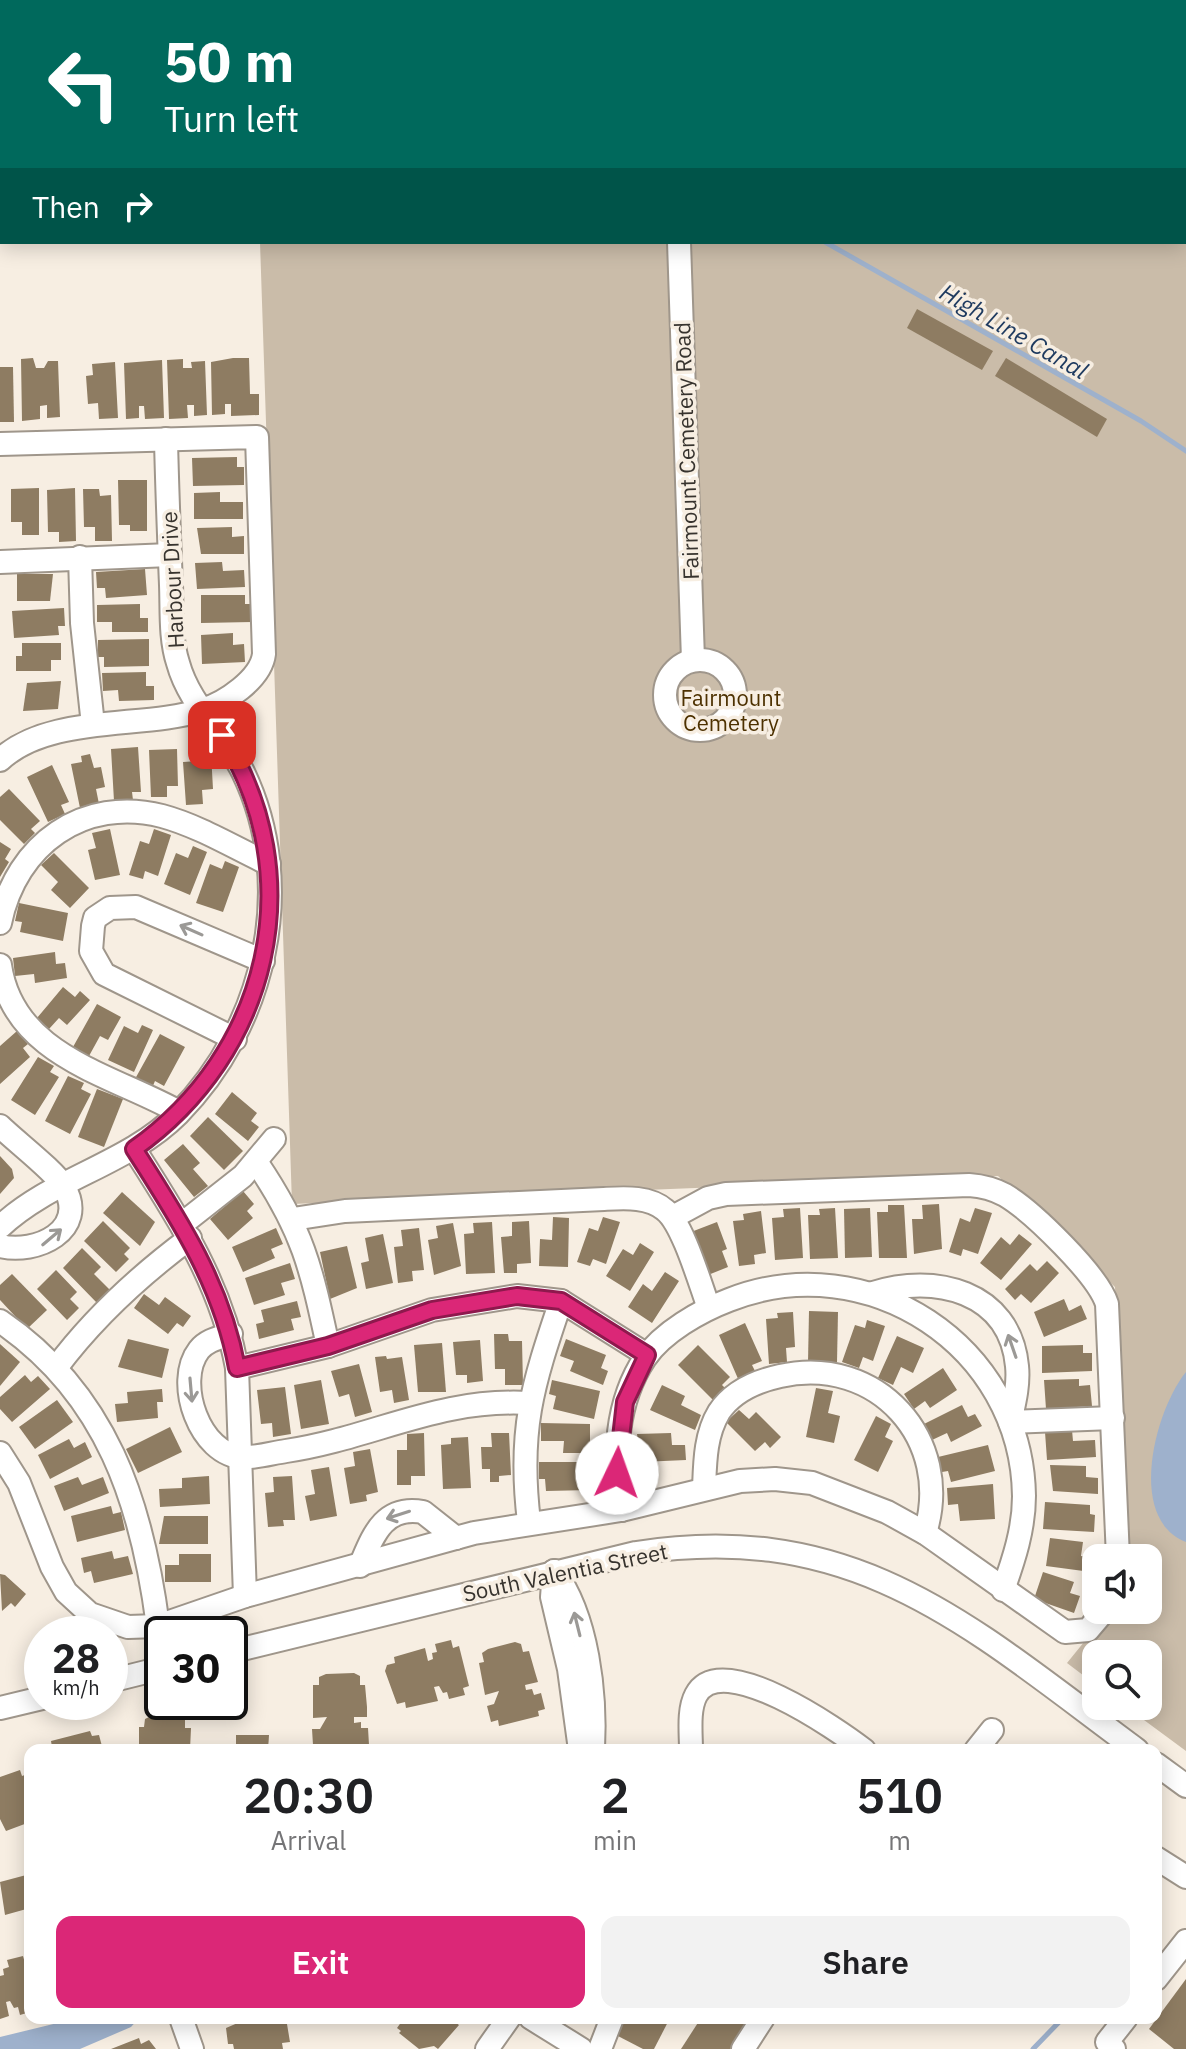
<!DOCTYPE html>
<style>
body{margin:0;font-family:"IBM Plex Sans",sans-serif;background:#f2f2f2;color:#202124;height:100vh;display:flex;flex-direction:column;font-size:30px;white-space:nowrap}
*{box-sizing:border-box;margin:0}
p{font-size:26px;color:#757577}
.icon{flex:none;width:44px;height:44px;fill:none;stroke:currentColor;stroke-width:2;stroke-linecap:round;stroke-linejoin:round}
.map{position:relative;flex:1;overflow:hidden}
.drawer{position:absolute;left:24px;top:1744px;width:1138px;height:280px;display:flex;flex-direction:column;background:#fff;border-radius:16px;box-shadow:0 4px 20px #0003}
.drawer>*{flex:none}
.top-card{position:absolute;left:0px;top:0px;width:1186px;height:244px;box-shadow:0 4px 20px #0003;background:#00695c;color:#fff;overflow:hidden}
.fabs{position:absolute;left:1082px;top:1544px;display:grid;gap:16px}
.fabs a{display:grid;place-items:center;width:80px;height:80px;border-radius:16px;background:#fff;box-shadow:0 4px 20px #0003;font-size:40px}
.speed{position:absolute;left:24px;top:1616px;display:flex;gap:16px;font-size:40px;font-weight:700;text-align:center}
.speed>*{display:grid;place-content:center;width:104px;height:104px;border-radius:50%;background:#fff;box-shadow:0 4px 20px #0003;line-height:1}
.speed small{font-size:20px;font-weight:400}
.speed .limit{border:4px solid #111;border-radius:12px;background:#fff;color:#111}
.pin{position:absolute;display:grid;place-items:center;width:68px;height:68px;color:#fff;margin:-34px;border-radius:16px;box-shadow:0 4px 12px #0006}
.me{position:absolute;width:88px;margin:-44px;rotate:3deg;stroke-linejoin:round;filter:drop-shadow(0 0 6px #0008)}
.turn{display:flex;align-items:center;gap:28px;height:168px;padding:0 32px;font-size:36px}
.turn .icon{width:104px;height:104px;stroke-width:2.5}
.turn b{display:block;font-size:56px;line-height:68px}
.then{display:flex;align-items:center;height:76px;padding:0 32px;background:#0003;gap:16px;font-size:30px}
.eta{display:flex;justify-content:space-evenly;align-items:center;height:136px;text-align:center}
.eta b{font-size:48px;font-weight:600;line-height:56px}
.button{display:flex;gap:16px;margin-top:auto;padding:16px 32px}
.button a{flex:1;height:92px;border-radius:16px;background:#db2777;color:#fff;font-size:32px;font-weight:600;line-height:92px;text-align:center}
.button a+a{background:#f2f2f2;color:#202124}
.map>svg:first-child{display:block}
.green{fill:#cabca9}
.water{fill:#9eb1cc}
.lines{fill:none;stroke-linecap:round;stroke-linejoin:round}
.stream{stroke:#9eb1cc;stroke-width:5}
.building{fill:#8e7c62}
.minor-casing{stroke:#9f968b;stroke-width:26}
.minor{stroke:#fff;stroke-width:22}
.oneway{stroke:#9b9996}
.route-casing{stroke:#8e194d;stroke-width:20}
.route{stroke:#db2777;stroke-width:14}
.labels{text-anchor:middle;dominant-baseline:central;stroke-width:7;stroke-linejoin:round;paint-order:stroke}
.street-label{font-size:22px;fill:#37332e;stroke:#f7eee2}
.park-label{font-size:22px;fill:#4d3100;stroke:#f7eee2}
.water-label{font-size:24px;font-style:italic;fill:#1e3a5f;stroke:#f7eee2}
</style>
<div class="map">
<svg width="1186" height="2049" viewBox="0 0 1186 2049">
<rect width="100%" height="100%" fill="#f7eee2"/>
<path class="green" d="M369,0H1186V1751L1125,1706H1148V1654H1096V1685L1067,1663L1110,1610H1148V1558H1123L1115,1287L998,1176L292,1204L260,242H1184V2Z"/>
<g class="water">
<path d="M1186,1372V1542C1126,1519 1155,1410 1186,1372Z"/>
<path d="M78,2018H139L131,2027L80,2049H0V2037Z"/>
</g>
<g class="lines">
<g class="stream">
<path d="M0,237H2"/>
<path d="M825,242L1141,421L1186,451"/>
<path d="M1033,2049L1063,2018"/>
</g>
</g>
<g class="building">
<path d="M917,309L993,351L982,370L907,328Z"/>
<path d="M33,358L36,368H44L48,361H58L60,417L47,418V405L40,406V419L22,421L21,359Z"/>
<path d="M233,358H249L250,394H259V415L231,416V404H225V414L212,415L211,362Z"/>
<path d="M1006,358L1107,419L1097,437L995,376Z"/>
<path d="M183,359V368H192L191,362L205,361L207,415L194,416V405H187L188,418L169,419L167,360Z"/>
<path d="M162,360L164,418L145,419L144,406H139V418L126,419L124,363Z"/>
<path d="M115,362L118,418L99,419L98,403L88,404L86,376L93,375L92,364Z"/>
<path d="M0,367H13L14,422H0Z"/>
<path d="M237,457V467H244V485L193,486L192,458Z"/>
<path d="M118,480H147V531H130V525H119Z"/>
<path d="M39,488V535H22V522H11V489Z"/>
<path d="M75,488L76,541L59,542V532H48L47,490Z"/>
<path d="M83,489H99L100,496L111,495L112,541H95V527H84Z"/>
<path d="M220,492V502H243V519H194V493Z"/>
<path d="M232,527V537L244,536V554H201L197,528Z"/>
<path d="M222,562L223,571L244,570L245,587L197,589L195,563Z"/>
<path d="M145,569L147,595L106,598L105,588H97L96,572Z"/>
<path d="M17,574H53L50,601H17Z"/>
<path d="M201,595H245V604H251L252,622L201,623Z"/>
<path d="M140,604V618H148V632H112V622H97V605Z"/>
<path d="M64,608L65,626H58L59,635L14,638L12,611Z"/>
<path d="M233,633V645L244,644L245,662L202,664L201,635Z"/>
<path d="M149,639V666L104,667V657H98V640Z"/>
<path d="M22,643H61V660H51V671H16V656H22Z"/>
<path d="M146,672V686H154V700L119,701L118,690L103,691L102,673Z"/>
<path d="M61,681L58,709L23,711L27,683Z"/>
<path d="M138,747L141,792H132L133,800L114,801L111,749Z"/>
<path d="M177,749L178,786H167V797H151L149,750Z"/>
<path d="M211,753L213,789L202,790L203,804L186,805L183,762L198,761V754Z"/>
<path d="M90,754L94,768L101,767L105,787L96,789L99,804L80,808L71,764L82,762L81,756Z"/>
<path d="M52,765L69,802L61,805L65,814L48,822L27,777Z"/>
<path d="M9,789L40,821L31,829L35,833L24,844L0,820V797Z"/>
<path d="M110,829L120,875L95,880L88,850L96,848L92,833Z"/>
<path d="M154,829L171,835L158,876L145,871L143,879L129,875L140,841L149,844Z"/>
<path d="M0,842L11,849L5,859L9,862L0,877Z"/>
<path d="M193,846L207,852L190,895L164,884L176,853L188,858Z"/>
<path d="M54,853L89,888L70,908L51,890L58,882L41,865Z"/>
<path d="M225,861L239,867L223,912L196,903L210,864L222,869Z"/>
<path d="M19,903L68,913L63,941L20,932L22,922L15,921Z"/>
<path d="M55,952L56,964L65,963L67,978L35,983L34,974L15,976L13,958Z"/>
<path d="M63,987L75,997L80,991L90,1000L67,1025L59,1018L49,1029L37,1018Z"/>
<path d="M97,1004L121,1017L108,1040L100,1036L89,1056L73,1047Z"/>
<path d="M142,1025L153,1030L134,1072L108,1060L124,1026L138,1033Z"/>
<path d="M17,1031L28,1044L23,1048L30,1057L0,1084V1046Z"/>
<path d="M160,1034L185,1047L164,1086L155,1081L152,1088L135,1079Z"/>
<path d="M38,1057L54,1066L50,1072L59,1077L35,1115L11,1100Z"/>
<path d="M68,1076L84,1083L81,1089L91,1094L70,1134L45,1121Z"/>
<path d="M97,1089L123,1099L104,1147L78,1137Z"/>
<path d="M232,1092L257,1113L251,1121L259,1127L248,1141L215,1114Z"/>
<path d="M208,1117L243,1151L224,1170L190,1136Z"/>
<path d="M183,1144L200,1163L193,1169L208,1186L194,1197L164,1160Z"/>
<path d="M0,1156L12,1169L14,1178L0,1194Z"/>
<path d="M243,1191L254,1204L247,1211L253,1218L228,1240L210,1219Z"/>
<path d="M122,1192L155,1222L140,1246L103,1213Z"/>
<path d="M939,1204L942,1249L914,1254L912,1219H923L922,1205Z"/>
<path d="M888,1205H904L907,1258H879L877,1212H888Z"/>
<path d="M800,1208L803,1258L775,1260L772,1218L784,1217L783,1209Z"/>
<path d="M835,1208L838,1258L810,1259L808,1215H820L819,1209Z"/>
<path d="M870,1208L872,1257L845,1258L844,1209Z"/>
<path d="M975,1208L992,1213L978,1254L963,1249L961,1256L949,1252L960,1218L970,1222Z"/>
<path d="M761,1211L766,1253L754,1255L755,1264L739,1266L733,1221L744,1220L743,1214Z"/>
<path d="M553,1217L569,1218L568,1267L539,1266L540,1239L552,1240Z"/>
<path d="M603,1217L620,1222L606,1264L593,1259L590,1266L577,1262L589,1228L598,1231Z"/>
<path d="M103,1221L130,1248L124,1254L129,1259L116,1272L84,1241Z"/>
<path d="M529,1221L531,1263L517,1264V1273H504L501,1237L512,1236V1222Z"/>
<path d="M492,1222L495,1273L466,1274L464,1234L474,1233L473,1223Z"/>
<path d="M717,1222L727,1249L722,1251L728,1267L708,1275L691,1232Z"/>
<path d="M453,1223L461,1266L434,1275L428,1240L438,1238L436,1226Z"/>
<path d="M276,1228L283,1244L271,1249L275,1258L243,1272L232,1247Z"/>
<path d="M419,1228L424,1270L412,1271L413,1281L398,1283L394,1247L403,1246L401,1230Z"/>
<path d="M383,1234L393,1283L366,1289L361,1263L369,1261L365,1238Z"/>
<path d="M1019,1234L1032,1244L1001,1280L980,1263L1001,1237L1010,1245Z"/>
<path d="M640,1243L654,1252L630,1291L606,1276L623,1249L633,1255Z"/>
<path d="M347,1246L357,1288L330,1299L320,1252Z"/>
<path d="M82,1248L101,1267L94,1274L110,1290L97,1303L63,1268Z"/>
<path d="M1047,1261L1059,1273L1031,1303L1021,1294L1015,1300L1005,1289L1030,1264L1037,1271Z"/>
<path d="M290,1263L295,1279L281,1283L285,1295L254,1305L245,1278Z"/>
<path d="M56,1270L77,1292L70,1299L79,1308L67,1320L37,1289Z"/>
<path d="M665,1272L679,1281L652,1323L628,1307L643,1284L652,1291Z"/>
<path d="M12,1274L47,1310L27,1329L0,1300V1285Z"/>
<path d="M144,1294L159,1305L165,1297L191,1316L183,1327L177,1323L168,1334L134,1308Z"/>
<path d="M1064,1299L1069,1311L1081,1305L1087,1319L1044,1337L1034,1312Z"/>
<path d="M297,1301L301,1317L291,1319L294,1330L259,1339L256,1324L264,1322L261,1310Z"/>
<path d="M809,1311L838,1312L837,1362H808Z"/>
<path d="M793,1312L795,1347L786,1348L787,1362L769,1364L766,1319L778,1318L777,1313Z"/>
<path d="M867,1320L885,1326L873,1361L863,1357L859,1368L842,1362L855,1325L865,1328Z"/>
<path d="M745,1323L762,1361L752,1365L756,1373L739,1381L719,1335Z"/>
<path d="M494,1334H508L509,1341H522L523,1385H505V1369H495Z"/>
<path d="M897,1336L924,1348L913,1373L901,1367L893,1385L878,1378Z"/>
<path d="M128,1339L169,1349L162,1378L118,1367Z"/>
<path d="M566,1339L606,1355L601,1368L608,1371L603,1385L570,1371L574,1361L560,1356Z"/>
<path d="M480,1340L483,1381L467,1383V1375H456L453,1342Z"/>
<path d="M442,1343L446,1392H418L414,1345Z"/>
<path d="M0,1344L20,1362L0,1386Z"/>
<path d="M698,1345L730,1377L722,1385L726,1389L714,1401L678,1365Z"/>
<path d="M1083,1345V1353H1092V1371L1042,1373V1346Z"/>
<path d="M386,1356L387,1359L402,1357L409,1400L394,1403L392,1390L380,1392L375,1357Z"/>
<path d="M359,1364L372,1412L355,1417L349,1394L339,1397L331,1371Z"/>
<path d="M943,1368L957,1390L930,1408L925,1401L914,1409L904,1394Z"/>
<path d="M25,1375L31,1382L38,1376L50,1389L12,1422L0,1409V1397Z"/>
<path d="M1079,1379V1386L1090,1385L1092,1406L1046,1409L1044,1380Z"/>
<path d="M321,1380L329,1424L301,1429L294,1385Z"/>
<path d="M552,1380L600,1391L594,1419L553,1409L556,1396L549,1394Z"/>
<path d="M662,1385L685,1396L681,1405L701,1415L695,1430L650,1410Z"/>
<path d="M285,1387L291,1434L273,1437L272,1423L261,1424L257,1390Z"/>
<path d="M816,1388L833,1391L828,1413L840,1416L834,1443L806,1437Z"/>
<path d="M162,1389L163,1402H157L158,1418L117,1422L115,1404L128,1403L127,1392Z"/>
<path d="M57,1400L73,1422L35,1449L19,1427Z"/>
<path d="M962,1405L968,1417L975,1414L982,1426L951,1442L947,1433L932,1440L924,1424Z"/>
<path d="M739,1410L749,1419L756,1412L781,1437L770,1448L765,1442L755,1451L726,1422Z"/>
<path d="M876,1416L891,1424L885,1437L893,1441L878,1472L854,1460Z"/>
<path d="M541,1423L590,1424V1453H563L564,1441H541Z"/>
<path d="M170,1427L182,1452L138,1473L126,1449Z"/>
<path d="M1072,1430L1073,1441L1095,1440L1096,1457L1047,1460L1045,1432Z"/>
<path d="M424,1433L425,1476H411V1485H397V1450H407V1434Z"/>
<path d="M491,1433H509L511,1475L499,1476V1482H490V1469H482L481,1447H492Z"/>
<path d="M671,1433L672,1445H685L686,1460L641,1462L637,1434Z"/>
<path d="M468,1437L471,1488L443,1489L441,1445L451,1444V1438Z"/>
<path d="M69,1439L74,1448L85,1442L92,1457L50,1479L38,1455Z"/>
<path d="M988,1445L995,1471L951,1482L948,1471L942,1472L938,1457Z"/>
<path d="M370,1449L378,1492L366,1495L367,1501L350,1504L344,1468L355,1466L353,1452Z"/>
<path d="M539,1462H590V1490L546,1491L545,1479H539Z"/>
<path d="M1050,1465L1086,1466V1477L1098,1478V1494L1053,1491Z"/>
<path d="M329,1467L337,1516L310,1521L305,1496L315,1494L311,1470Z"/>
<path d="M209,1476L210,1504L160,1507L159,1489L182,1488V1478Z"/>
<path d="M292,1476L295,1520H283L284,1526L268,1527L265,1493L274,1492L273,1477Z"/>
<path d="M78,1477L82,1485L103,1477L109,1493L64,1511L54,1486Z"/>
<path d="M993,1484L995,1519L960,1521L958,1504L948,1505L947,1488Z"/>
<path d="M1045,1502L1090,1505V1514L1095,1515L1094,1532L1043,1529Z"/>
<path d="M111,1506L113,1514L121,1512L125,1530L77,1542L71,1516Z"/>
<path d="M164,1516H208V1544H159Z"/>
<path d="M1050,1538L1083,1542L1081,1556L1093,1558L1091,1572L1046,1566Z"/>
<path d="M112,1551L114,1559L128,1556L133,1574L94,1583L91,1571L84,1573L81,1558Z"/>
<path d="M179,1554H211V1582H165V1565H179Z"/>
<path d="M1043,1572L1074,1582L1070,1593L1080,1596L1074,1613L1034,1599Z"/>
<path d="M0,1574L5,1575L26,1594L15,1607L11,1603L2,1611Z"/>
<path d="M451,1640L453,1648L459,1646L469,1686L463,1688L465,1695L449,1699L447,1692L443,1693L439,1686L434,1687L438,1701L406,1708L405,1702L397,1704L385,1671L387,1665L395,1663L394,1657L425,1648L428,1661L433,1659L432,1653L437,1652L435,1644Z"/>
<path d="M515,1642L521,1644L523,1652L529,1651L535,1672L538,1682L525,1685L526,1690L532,1689L534,1695L541,1693L545,1709L538,1711L539,1716L499,1726L498,1720L491,1722L487,1706L494,1704L499,1691L485,1695L479,1663L484,1662L482,1653L488,1649Z"/>
<path d="M354,1673L360,1676V1685H365L367,1707V1717H354V1723L361,1722V1728H368L369,1745H361V1750H320V1745H313L312,1729H320L327,1717L313,1718V1685H319V1677L326,1674Z"/>
<path d="M151,1716L185,1720V1728H191L190,1750H139V1727H144L145,1719Z"/>
<path d="M90,1731L92,1736L99,1735L103,1750H43L52,1747L51,1741Z"/>
<path d="M236,1735H269L268,1750H236Z"/>
<path d="M20,1770L22,1776L30,1773V1822L6,1831L0,1819V1777Z"/>
<path d="M30,1874V1908L5,1915L0,1882Z"/>
<path d="M23,1956L25,1963L30,1962V2012L20,2015L18,2007L14,2008L10,2001L6,2002L9,2016L0,2019V1976L4,1975L3,1969L9,1967L7,1960Z"/>
<path d="M1186,1979V2049H1174L1149,2029Z"/>
<path d="M239,2018H286L290,2042L282,2043L283,2049H234L233,2044H228L226,2028L240,2022Z"/>
<path d="M398,2018H450L459,2025L438,2049L434,2046L419,2049L399,2033L401,2031L397,2028L402,2021Z"/>
<path d="M624,2018H670L654,2049H643L616,2035Z"/>
<path d="M701,2018H744L750,2022L732,2049H681Z"/>
<path d="M139,2038L141,2044L149,2040L156,2049H111Z"/>
</g>
<g class="lines">
<g class="minor-casing">
<g id="minor">
<path d="M696,2V0"/>
<path d="M679,242L693,660"/>
<path d="M0,444L257,437L264,654C261,679 225,703 202,710C143,729 49,714 0,760"/>
<path d="M80,557L82,623L93,725"/>
<path d="M0,562L170,555"/>
<circle cx="700" cy="695" r="35"/>
<path d="M0,923C16,844 84,796 162,816C199,826 235,848 269,864"/>
<path d="M0,965C13,1056 111,1074 179,1112"/>
<path d="M235,1039L104,974L91,951L93,926L95,918L110,908L136,907L263,961"/>
<path d="M0,1126C14,1140 56,1172 64,1187C89,1230 36,1255 0,1246"/>
<path d="M134,1149C179,1219 222,1285 237,1368L245,1596"/>
<path d="M257,1163C303,1231 311,1267 328,1346"/>
<path d="M673,1217L708,1198L726,1194L969,1185C982,1186 994,1189 1005,1195C1032,1211 1098,1275 1107,1304L1118,1558"/>
<path d="M293,1219L345,1211L604,1199C624,1198 649,1196 665,1210C683,1224 700,1284 709,1308"/>
<path d="M182,1224L243,1176L274,1139"/>
<path d="M0,1227C52,1178 127,1165 178,1114C265,1026 298,886 243,772C224,734 189,704 178,663C170,639 172,610 171,585C169,536 167,488 166,439"/>
<path d="M873,1293C934,1273 1010,1291 1017,1366C1019,1385 1014,1404 1010,1422L1113,1418"/>
<path d="M0,1321C107,1394 142,1503 158,1626"/>
<path d="M231,1334C219,1338 207,1340 199,1350C174,1382 200,1456 243,1457C257,1458 272,1453 286,1451C373,1438 437,1398 529,1403"/>
<path d="M56,1368C94,1317 139,1276 190,1238"/>
<path d="M237,1368L328,1346L432,1310L517,1296L561,1301L647,1355"/>
<path d="M0,1453L19,1483L52,1567L66,1592L90,1614L128,1627L158,1626L245,1596L474,1533L621,1510L740,1481L775,1479L812,1483L887,1512L925,1533L1065,1632L1088,1630L1105,1610"/>
<path d="M704,1489C705,1463 705,1435 719,1412C733,1391 757,1381 780,1376C877,1354 954,1440 925,1533"/>
<path d="M621,1510C614,1458 615,1403 645,1358C663,1332 700,1311 729,1300C868,1245 1022,1346 1024,1496C1024,1529 1014,1559 1003,1590"/>
<path d="M529,1522C518,1431 532,1386 561,1301"/>
<path d="M360,1566C373,1536 383,1505 423,1512L456,1538"/>
<path d="M554,1571C588,1617 596,1694 593,1750"/>
<path d="M554,1571L552,1597L569,1669L580,1750"/>
<path d="M230,1652L636,1553C857,1518 973,1629 1137,1750"/>
<path d="M110,1681L162,1668"/>
<path d="M0,1708L42,1698"/>
<path d="M691,1750C691,1733 688,1710 696,1695C721,1648 838,1730 864,1750"/>
<path d="M976,1750L992,1730"/>
<path d="M1156,1764L1186,1786"/>
<path d="M1156,1858L1186,1877"/>
<path d="M1156,1979L1186,1941"/>
<path d="M181,2018L192,2049"/>
<path d="M531,2018L581,2049"/>
<path d="M487,2049L509,2018"/>
<path d="M600,2049L612,2018"/>
<path d="M743,2049L763,2018"/>
<path d="M1114,2049L1107,2042L1126,2018"/>
</g>
</g>
<use href="#minor" class="minor"/>
</g>
<defs><path id="oneway-shaft" d="M-6 0H5M1.5-3L5.5 0L1.5 3" fill="none" stroke-width="1.6" stroke-linecap="round" stroke-linejoin="round" transform="scale(2)"/></defs>
<g class="oneway">
<use href="#oneway-shaft" transform="translate(191 930) rotate(-156)"/>
<use href="#oneway-shaft" transform="translate(52 1237) rotate(-40)"/>
<use href="#oneway-shaft" transform="translate(1012 1346) rotate(-109)"/>
<use href="#oneway-shaft" transform="translate(191 1390) rotate(85)"/>
<use href="#oneway-shaft" transform="translate(398 1515) rotate(162)"/>
<use href="#oneway-shaft" transform="translate(577 1624) rotate(-104)"/>
</g>
<g class="lines">
<g class="route-casing">
<path id="route" d="M222,735C312,877 269,1054 134,1149C179,1219 222,1285 237,1368L328,1346L432,1310L517,1296L561,1301L647,1355L625,1402L617,1473"/>
</g>
<use href="#route" class="route"/>
</g>
<g class="labels">
<g class="street-label">
<text transform="translate(686 451) rotate(-92)">Fairmount Cemetery Road</text>
<text transform="translate(172 580) rotate(-93)">Harbour Drive</text>
<text transform="translate(565 1572) rotate(-12)">South Valentia Street</text>
</g>
<g class="park-label">
<text x="731" y="697">Fairmount<tspan x="731" dy="25">Cemetery</tspan></text>
</g>
<g class="water-label">
<text transform="translate(1014 331) rotate(30)">High Line Canal</text>
</g>
</g>
</svg>
<div class="fabs">
<a><svg class="icon" aria-label="sound" viewBox="0 0 24 24"><path d="M4 9h4l5-4v14l-5-4H4zM17 9q2 3 0 6"/></svg></a>
<a><svg class="icon" aria-label="search" viewBox="0 0 24 24"><circle cx="10" cy="10" r="6"/><path d="M15 15l6 6"/></svg></a>
</div>
<div class="speed"><div>28<small>km/h</small></div><div class="limit">30</div></div>
<div class="pin" style="left:222px;top:735px;background:#d93025"><svg class="icon" aria-label="arrive" viewBox="0 0 24 24"><path d="M6 21V4h12l-3 4 3 4H6"/></svg></div>
<svg class="me" style="left:617px;top:1473px" viewBox="-20 -20 40 40"><circle r="19" fill="#fff"/><path d="M0-13L10 11 0 6-10 11z" fill="#db2777"/></svg>
<div class="top-card">
<div class="turn"><svg class="icon" aria-label="left" viewBox="0 0 24 24"><path d="M17 20v-9H6M10 6l-5 5 5 5"/></svg><div><b>50 m</b>Turn left</div></div>
<div class="then">Then<svg class="icon" aria-label="right" viewBox="0 0 24 24"><path d="M7 20v-9h11M14 6l5 5-5 5"/></svg></div>
</div>
<section class="drawer">
<div class="eta">
<div><b>20:30</b><p>Arrival</p></div>
<div><b>2</b><p>min</p></div>
<div><b>510</b><p>m</p></div>
</div>
<div class="button"><a>Exit</a><a>Share</a></div>
</section>
</div>
